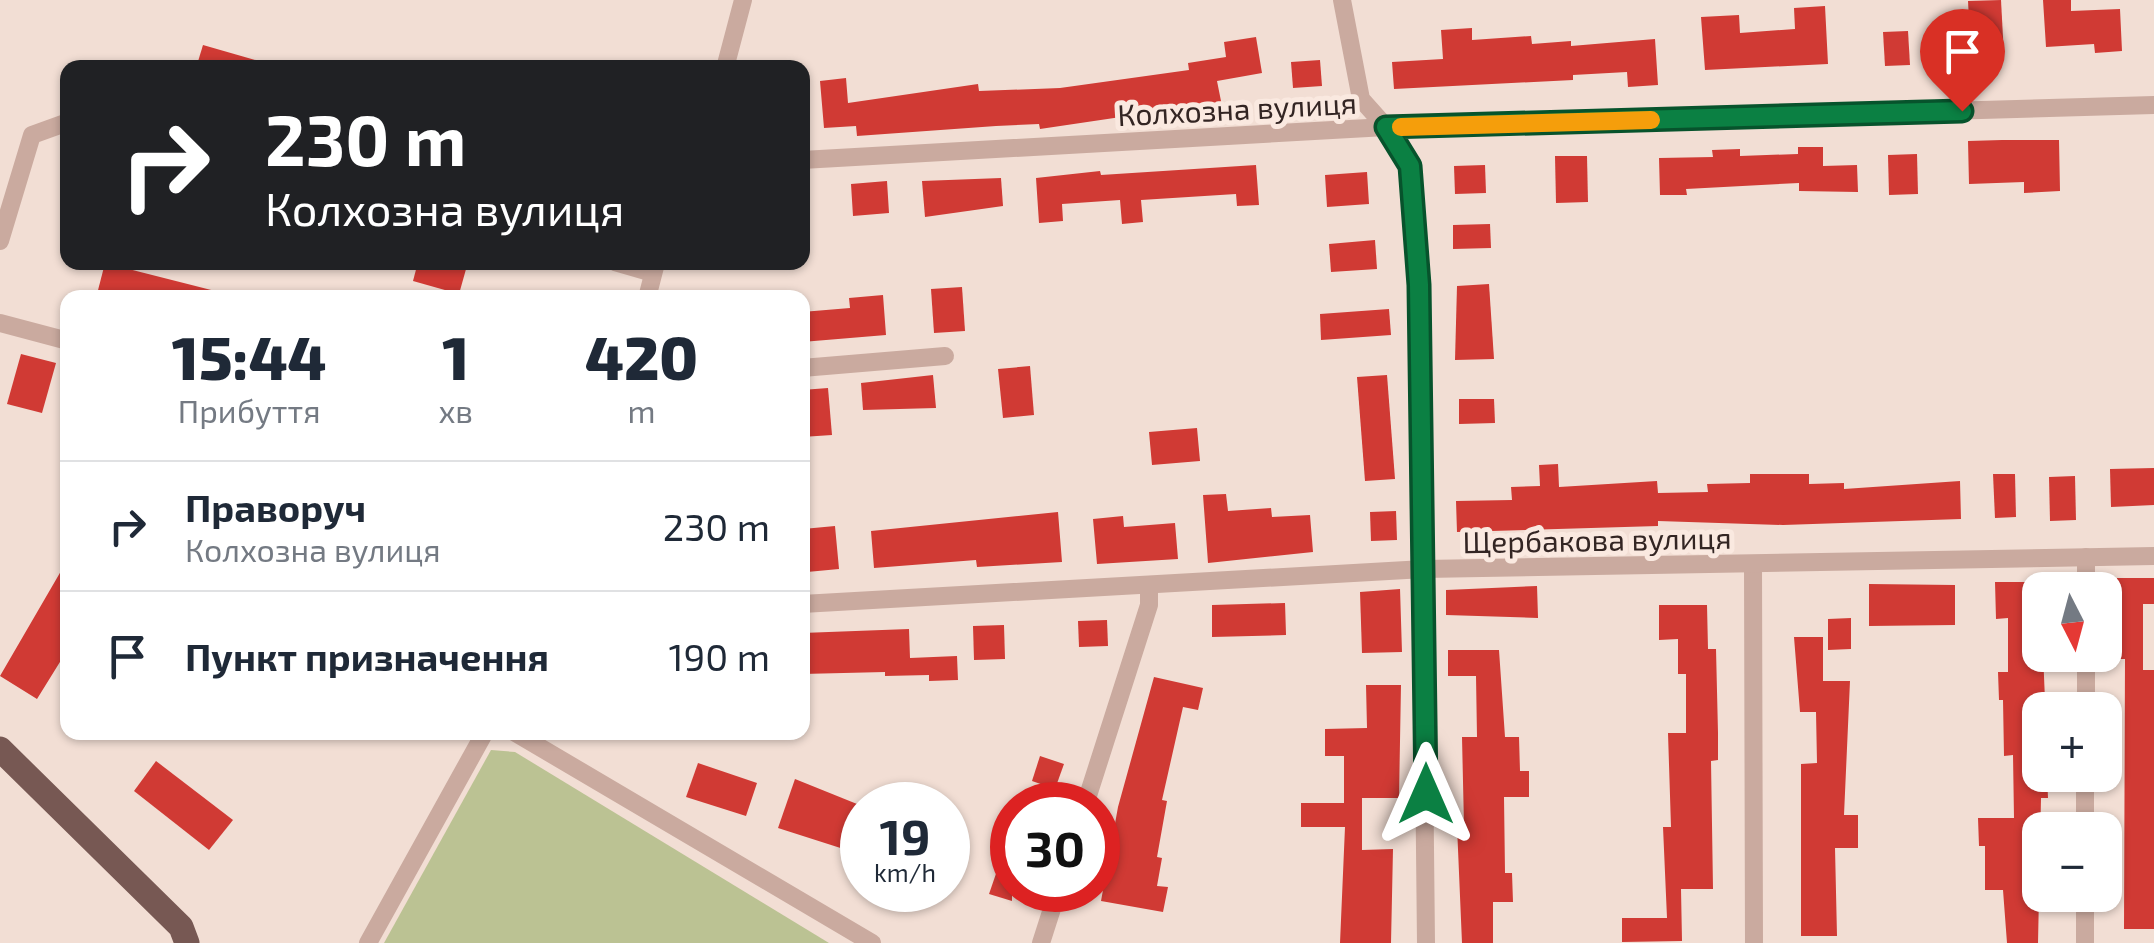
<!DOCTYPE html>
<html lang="uk">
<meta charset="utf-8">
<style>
body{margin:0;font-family:"Exo 2",sans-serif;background:#f2f2f3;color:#1f2937;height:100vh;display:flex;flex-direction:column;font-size:38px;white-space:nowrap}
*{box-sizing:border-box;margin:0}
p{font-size:32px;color:#747a83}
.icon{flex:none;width:55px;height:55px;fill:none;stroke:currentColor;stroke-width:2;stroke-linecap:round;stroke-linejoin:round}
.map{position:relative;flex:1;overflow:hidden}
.details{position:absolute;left:60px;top:290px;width:750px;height:450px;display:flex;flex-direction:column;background:#fff;border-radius:20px;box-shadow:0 2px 8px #0004}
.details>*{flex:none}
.hud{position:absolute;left:60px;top:60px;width:750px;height:210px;border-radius:20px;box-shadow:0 2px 8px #0004;background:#202124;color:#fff;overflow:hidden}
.needle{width:65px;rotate:174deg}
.buttons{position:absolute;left:2022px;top:572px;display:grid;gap:20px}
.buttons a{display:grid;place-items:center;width:100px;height:100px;border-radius:20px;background:#fff;box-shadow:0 2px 8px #0004;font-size:50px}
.speed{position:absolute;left:840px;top:782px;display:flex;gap:20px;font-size:50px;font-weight:700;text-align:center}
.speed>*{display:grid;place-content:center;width:130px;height:130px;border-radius:50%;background:#fff;box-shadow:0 2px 8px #0004;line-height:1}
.speed small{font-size:25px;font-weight:400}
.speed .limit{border:15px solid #d22;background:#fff;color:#111}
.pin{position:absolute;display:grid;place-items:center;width:85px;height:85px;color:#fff;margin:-102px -42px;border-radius:50% 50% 50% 0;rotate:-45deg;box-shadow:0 0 10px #0007}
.pin .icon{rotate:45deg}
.me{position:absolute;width:110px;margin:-55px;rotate:0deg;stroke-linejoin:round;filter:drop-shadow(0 0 8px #0008)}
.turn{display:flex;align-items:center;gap:35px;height:210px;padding:0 40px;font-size:45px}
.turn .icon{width:130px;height:130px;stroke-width:2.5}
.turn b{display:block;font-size:70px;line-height:85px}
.eta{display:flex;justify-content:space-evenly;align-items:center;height:170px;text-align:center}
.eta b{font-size:60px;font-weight:800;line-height:70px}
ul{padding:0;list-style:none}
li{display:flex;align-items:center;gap:30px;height:130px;padding:0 40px;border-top:2px solid #e0e1e3}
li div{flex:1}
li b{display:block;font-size:38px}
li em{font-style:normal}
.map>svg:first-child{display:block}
.green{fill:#bbc293}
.building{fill:#d03a34}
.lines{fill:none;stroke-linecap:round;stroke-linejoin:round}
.street{stroke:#caaa9f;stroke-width:18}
.primary{stroke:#775853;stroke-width:25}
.route-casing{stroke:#07532c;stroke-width:25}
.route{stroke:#0b8043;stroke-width:18}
.slow{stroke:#f59e0b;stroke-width:18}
.labels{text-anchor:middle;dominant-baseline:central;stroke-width:10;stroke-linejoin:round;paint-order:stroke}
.street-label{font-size:30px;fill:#332523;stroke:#fae9e0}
</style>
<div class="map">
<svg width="2154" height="943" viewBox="0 0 2154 943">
<rect width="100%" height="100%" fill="#f2ded4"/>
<path class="green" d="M491,750L515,752L829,943H384Z"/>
<g class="building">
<path d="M2001,0L2004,56L1971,58L1968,1Z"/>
<path d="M2043,0H2071V11L2120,9L2122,51L2095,53L2094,44L2046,47Z"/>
<path d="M1825,6L1828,64L1705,70L1701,17L1739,15L1740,33L1795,29L1794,8Z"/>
<path d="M1472,28V40L1531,36L1532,44L1571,41V46L1655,39L1658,85L1628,87L1627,72L1573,75V80L1394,89L1392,62L1443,59L1441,30Z"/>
<path d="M1908,31L1910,65L1885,66L1883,32Z"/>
<path d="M1256,37L1262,73L1217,81L1222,106L1195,110V106L1040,129L1039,124L996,126L857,136L856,126L824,128L820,81L846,78L848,103L978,84L979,91L1060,88L1189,70L1188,63L1226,57L1224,42Z"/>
<path d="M203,45L266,63L265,68H196Z"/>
<path d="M1320,60L1322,86L1293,88L1291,62Z"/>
<path d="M2002,140H2059L2060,191L2024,193V182L1969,184L1968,141Z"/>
<path d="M1798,147H1823V166L1857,165L1858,192L1799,191V183L1686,189L1687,195H1660L1659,158L1713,157L1712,150L1740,149V156L1798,154Z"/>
<path d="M1917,154L1918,194L1889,195L1888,155Z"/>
<path d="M1555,156H1587L1588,202L1556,203Z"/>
<path d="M1256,165L1259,205L1237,206L1236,194L1141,200L1143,222L1122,224L1120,200L1062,204L1063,221L1039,223L1036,178L1100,171L1101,175Z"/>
<path d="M1485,165L1486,193L1455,194L1454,166Z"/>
<path d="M1367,172L1369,204L1327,207L1325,175Z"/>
<path d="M1001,178L1003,206L925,217L922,181Z"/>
<path d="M887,181L889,213L853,216L851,184Z"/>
<path d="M1490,224L1491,248L1453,249V225Z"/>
<path d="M1375,240L1377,269L1331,272L1329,244Z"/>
<path d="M418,262H468L459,294L413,281Z"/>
<path d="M105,263L223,293V298H96Z"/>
<path d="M1489,284L1494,359L1455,360L1457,286Z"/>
<path d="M962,287L965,331L934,333L931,289Z"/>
<path d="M883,295L886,335L802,342V312L850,308L849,298Z"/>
<path d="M1389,309L1391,335L1321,340L1320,314Z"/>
<path d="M21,354L56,363L42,413L7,404Z"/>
<path d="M1030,366L1034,415L1003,418L998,369Z"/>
<path d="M933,375L936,408L863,410L861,383Z"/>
<path d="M1387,375L1395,479L1365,481L1357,377Z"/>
<path d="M828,388L832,435L802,437V390Z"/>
<path d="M1459,399H1494L1495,423L1459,424Z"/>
<path d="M1197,428L1200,461L1152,465L1149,432Z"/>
<path d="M1558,464L1559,487L1657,481L1658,493L1708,492L1707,484L1750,483V474H1809V484L1844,483V489L1960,481L1961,519L1783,525L1658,521V526L1457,532L1456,501L1512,500L1511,487L1540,486L1539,465Z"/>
<path d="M2154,468V505L2111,507L2110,469Z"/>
<path d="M1993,474H2015L2016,517L1995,518Z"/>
<path d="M2075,476L2076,520L2050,521L2049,477Z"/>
<path d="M1226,494L1228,511L1271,508L1272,517L1310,515L1313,552L1208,563L1203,495Z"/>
<path d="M1396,511L1397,540L1371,541L1370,512Z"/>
<path d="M1058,512L1062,562L977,567L976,560L874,568L871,531Z"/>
<path d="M1123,516L1124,527L1175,523L1178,559L1097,564L1093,519Z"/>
<path d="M835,526L839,569L807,572L803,529Z"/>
<path d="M68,559V617L61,629L68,649L37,699L0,676Z"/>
<path d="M2117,578H2154V604H2143V670H2154V929H2124L2125,659H2119Z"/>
<path d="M1995,582H2040L2045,700H2040V775H2047L2048,798H2041L2038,943H2007L2003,890H1985V846H1979L1978,818H2014L2013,755L2004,756L2003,700H1999L1998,672H2008V618L1996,619Z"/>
<path d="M1869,584L1955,585V625L1869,626Z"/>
<path d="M1537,586L1538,618L1446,615V590Z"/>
<path d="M1400,589L1402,652L1362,653L1360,592Z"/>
<path d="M1285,603L1286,635L1212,637V605Z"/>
<path d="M1659,605H1707L1708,649H1716L1718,733V760L1711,761L1713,889H1681L1682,941L1622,942V918H1667L1663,827H1671L1668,733H1686V674H1678V639L1659,640Z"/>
<path d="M1851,618V649L1828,650V619Z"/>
<path d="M1107,620L1108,646L1079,647L1078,621Z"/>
<path d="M1004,625L1005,659L974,660L973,626Z"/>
<path d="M909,629L910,658L957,656L958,680L929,681V675L885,676V672L802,674V633Z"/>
<path d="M1794,637H1823V681H1850L1844,815H1858V848H1835L1837,936H1801V764L1817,763L1816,712H1800Z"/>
<path d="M1448,650H1499L1505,737H1519L1520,771H1529V797H1504L1505,873H1512L1513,902H1493V943H1462L1457,826H1464L1462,737H1477L1476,676H1448Z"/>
<path d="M1154,677L1203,688L1198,710L1183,707L1162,800L1167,801L1157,857L1162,858L1157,886L1168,887L1163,912L1101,901L1118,807Z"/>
<path d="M1366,685H1401L1399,798H1362V850L1393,849L1391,943H1340L1345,827H1301V803H1344V756H1325V729L1367,728Z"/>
<path d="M1040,756L1064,764L1055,789L1032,781Z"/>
<path d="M156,761L233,820L209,850L134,791Z"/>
<path d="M698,763L757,783L746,816L686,797Z"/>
<path d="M795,779L862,806V824L853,852L778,828Z"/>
<path d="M999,865L1012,870V901L989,894Z"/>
</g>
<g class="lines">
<g class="street">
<path d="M1342,0L1361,99L1386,127L1410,166L1419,285L1426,943"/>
<path d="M725,68L743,0"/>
<path d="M802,160L1386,127L2154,105"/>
<path d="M0,241L32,135L68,122"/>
<path d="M615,262L653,273"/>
<path d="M647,298L656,263"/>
<path d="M0,323L68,341"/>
<path d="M802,368L945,356"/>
<path d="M1753,565L1754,943"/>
<path d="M2086,590V557"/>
<path d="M802,604L1424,569L2154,556"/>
<path d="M2086,710V655"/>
<path d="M514,732L872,943"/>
<path d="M1085,805L1149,605V585"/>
<path d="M2085,830V775"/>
<path d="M368,943L485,732"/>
<path d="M1041,943L1058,890"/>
<path d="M2085,943V895"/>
</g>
<path class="primary" d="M0,749L181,927L187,943"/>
</g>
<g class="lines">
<g class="route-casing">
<path id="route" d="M1426,794L1419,285L1410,166L1386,127L1962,111"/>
</g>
<use href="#route" class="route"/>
<path class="slow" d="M1401,127L1651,120"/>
</g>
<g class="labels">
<g class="street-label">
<text transform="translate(1237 108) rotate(-3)">Колхозна вулиця</text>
<text transform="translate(1597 539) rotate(-1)">Щербакова вулиця</text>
</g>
</g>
</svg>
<div class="buttons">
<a><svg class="needle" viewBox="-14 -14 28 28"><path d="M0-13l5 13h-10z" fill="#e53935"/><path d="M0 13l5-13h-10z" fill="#747a83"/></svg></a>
<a>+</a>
<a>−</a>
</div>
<div class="speed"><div>19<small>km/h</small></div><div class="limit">30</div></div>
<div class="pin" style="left:1962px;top:111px;background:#d93025"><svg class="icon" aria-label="arrive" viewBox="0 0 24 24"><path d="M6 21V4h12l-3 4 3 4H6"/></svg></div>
<svg class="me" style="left:1426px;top:794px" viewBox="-20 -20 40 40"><path d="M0-17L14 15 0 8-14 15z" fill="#0b8043" stroke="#fff" stroke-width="4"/></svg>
<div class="hud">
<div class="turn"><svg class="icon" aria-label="right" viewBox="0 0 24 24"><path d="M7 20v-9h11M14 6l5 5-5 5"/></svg><div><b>230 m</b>Колхозна вулиця</div></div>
</div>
<section class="details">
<div class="eta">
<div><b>15:44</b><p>Прибуття</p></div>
<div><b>1</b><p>хв</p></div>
<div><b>420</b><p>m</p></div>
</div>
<ul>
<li><svg class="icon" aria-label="right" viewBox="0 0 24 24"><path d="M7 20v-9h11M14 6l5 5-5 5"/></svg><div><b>Праворуч</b><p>Колхозна вулиця</p></div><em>230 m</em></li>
<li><svg class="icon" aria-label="arrive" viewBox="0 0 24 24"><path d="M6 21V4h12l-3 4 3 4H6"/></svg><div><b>Пункт призначення</b></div><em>190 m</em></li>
</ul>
</section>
</div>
